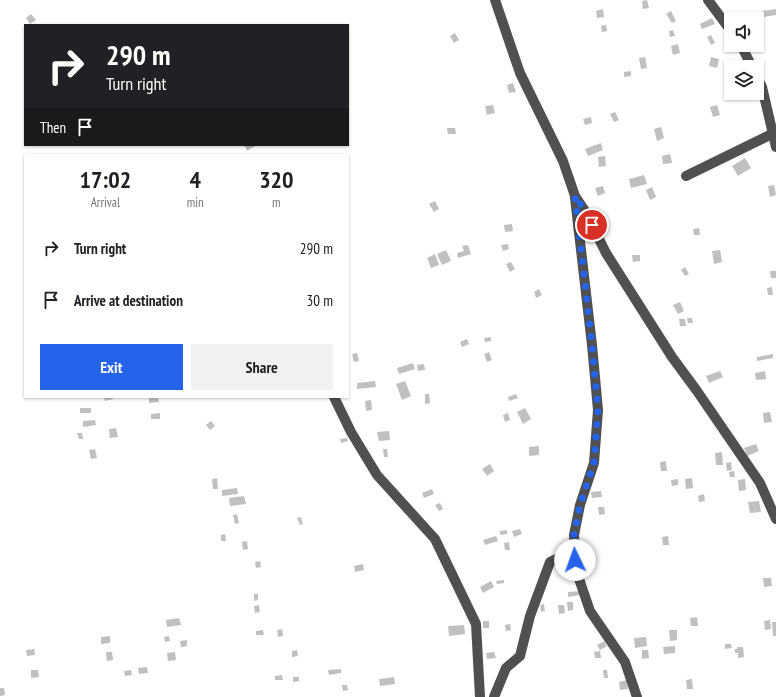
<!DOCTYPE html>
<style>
body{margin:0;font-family:"PT Sans Narrow",sans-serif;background:#f2f2f2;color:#202124;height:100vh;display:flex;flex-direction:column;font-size:15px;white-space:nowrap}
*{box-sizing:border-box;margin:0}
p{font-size:13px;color:#757577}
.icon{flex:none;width:22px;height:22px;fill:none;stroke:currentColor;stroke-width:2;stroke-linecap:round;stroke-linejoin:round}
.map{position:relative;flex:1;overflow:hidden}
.drawer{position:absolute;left:24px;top:154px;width:325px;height:244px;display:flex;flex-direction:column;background:#fff;border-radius:0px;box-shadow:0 1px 3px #0004}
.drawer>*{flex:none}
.top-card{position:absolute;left:24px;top:24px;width:325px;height:122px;border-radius:0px;box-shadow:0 1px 3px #0004;background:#202124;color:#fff;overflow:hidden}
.controls{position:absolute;left:724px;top:12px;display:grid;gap:8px}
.controls a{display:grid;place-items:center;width:40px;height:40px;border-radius:0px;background:#fff;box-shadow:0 1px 3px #0004;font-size:20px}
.pin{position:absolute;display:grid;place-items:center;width:34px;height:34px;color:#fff;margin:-17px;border:2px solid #fff;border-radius:50%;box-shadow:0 1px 4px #0007}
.me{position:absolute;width:44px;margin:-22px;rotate:357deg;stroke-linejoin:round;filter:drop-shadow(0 0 3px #0008)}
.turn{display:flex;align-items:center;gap:14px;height:84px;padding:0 16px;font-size:18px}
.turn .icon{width:52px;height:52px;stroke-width:2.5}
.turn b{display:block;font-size:28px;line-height:34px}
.then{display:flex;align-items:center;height:38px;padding:0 16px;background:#0003;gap:8px;font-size:15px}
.eta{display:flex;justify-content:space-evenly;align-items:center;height:68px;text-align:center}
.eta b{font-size:24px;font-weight:800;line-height:28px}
.cta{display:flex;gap:8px;margin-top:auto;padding:8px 16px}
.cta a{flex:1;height:46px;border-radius:0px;background:#2563eb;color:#fff;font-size:16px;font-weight:800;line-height:46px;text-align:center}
.cta a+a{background:#f2f2f2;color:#202124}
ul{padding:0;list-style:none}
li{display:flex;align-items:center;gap:12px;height:52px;padding:0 16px}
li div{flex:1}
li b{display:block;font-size:15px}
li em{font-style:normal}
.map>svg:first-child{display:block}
.building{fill:#c0c0c0}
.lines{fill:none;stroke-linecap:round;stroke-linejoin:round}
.minor{stroke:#505050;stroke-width:10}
.route{stroke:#2563eb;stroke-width:7;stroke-dasharray:0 12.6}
</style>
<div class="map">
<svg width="776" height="697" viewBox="0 0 776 697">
<rect width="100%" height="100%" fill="#fff"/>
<g class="building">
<path d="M647,0L649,8L643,9L642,1Z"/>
<path d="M603,9L604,17L597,18L596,11Z"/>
<path d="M776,9V15L763,17L762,11Z"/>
<path d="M671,11L676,21L672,23L666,14Z"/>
<path d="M31,14L36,20L30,24L26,18Z"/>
<path d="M712,18L715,24L702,29L700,24Z"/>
<path d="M606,25L607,31L602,32L601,26Z"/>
<path d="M673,30L675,36L670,37L669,31Z"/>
<path d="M455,33L459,40L454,43L450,36Z"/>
<path d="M711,35L715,43L711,45L707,37Z"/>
<path d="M678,44L680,53L673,55L671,46Z"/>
<path d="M645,57L647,68L641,69L639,58Z"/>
<path d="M711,57L719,59L717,68L709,66Z"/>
<path d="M631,71V76L624,77V72Z"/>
<path d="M513,83L516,92L509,93L507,85Z"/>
<path d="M493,105L495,113L487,115L485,106Z"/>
<path d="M717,105L720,115L713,117L710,107Z"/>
<path d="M615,112L619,120L614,122L610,114Z"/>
<path d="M591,117L592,123L585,125L583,119Z"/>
<path d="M661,127L664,138L657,141L654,129Z"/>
<path d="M447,128H455L456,134H448Z"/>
<path d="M601,143L603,150L588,156L585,149Z"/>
<path d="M247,145H257L247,151L245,146Z"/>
<path d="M670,154L672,163L663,164L662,156Z"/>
<path d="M605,156L606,166L599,167L598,157Z"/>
<path d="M745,158L751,168L738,176L732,166Z"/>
<path d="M644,175L647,184L631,188L629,179Z"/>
<path d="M774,185L776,195L770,197L768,186Z"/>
<path d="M603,186L605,193L598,196L595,188Z"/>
<path d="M652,187L656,197L650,200L646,190Z"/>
<path d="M435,201L439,209L434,212L429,204Z"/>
<path d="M512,224L513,231L505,232L504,225Z"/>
<path d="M699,228L700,235H694L693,229Z"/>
<path d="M508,244L509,249L503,251L501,245Z"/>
<path d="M468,245L471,254L458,258L457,253L464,251L462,246Z"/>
<path d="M446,250L451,261L442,265L437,254Z"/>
<path d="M720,250L722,262L714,264L712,251Z"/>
<path d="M435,254L439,265L431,268L427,258Z"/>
<path d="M632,255H640V261L633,262Z"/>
<path d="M511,262L515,269L510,272L506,264Z"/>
<path d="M685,267L689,274L685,276L681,270Z"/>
<path d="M770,271H776V278H771Z"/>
<path d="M772,287L773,295H768L767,288Z"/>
<path d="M539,289L542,295L536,298L534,292Z"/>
<path d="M680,302L684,311L678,314L673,305Z"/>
<path d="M687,318H692L693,323H688Z"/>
<path d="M679,319H685L686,326H680Z"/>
<path d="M491,337V341L485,342L484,338Z"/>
<path d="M467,339L469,344L462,347L460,342Z"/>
<path d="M489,352L492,360L487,362L484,354Z"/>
<path d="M357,353L359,361L354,362L352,354Z"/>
<path d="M773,354V358L757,361V357Z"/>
<path d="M413,363L415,369L399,374L397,368Z"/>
<path d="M424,364L425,370L418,371L417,365Z"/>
<path d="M720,371L723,377L709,383L706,376Z"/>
<path d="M765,371L766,379L756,380L755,373Z"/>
<path d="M375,381L376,387L357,389V383Z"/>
<path d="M405,381L411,396L402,400L396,384Z"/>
<path d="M425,394H429L430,403L425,404Z"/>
<path d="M516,394L518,398L509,401L508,397Z"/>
<path d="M104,397H112L113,399L105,401Z"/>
<path d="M158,397L159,402L149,403V398Z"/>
<path d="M371,400L372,410L366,411L365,401Z"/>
<rect x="80" y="408" width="11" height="5"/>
<path d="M525,408L531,419L523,424L517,412Z"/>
<path d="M770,412L772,422L764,423L763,413Z"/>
<path d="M160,413V419H151V414Z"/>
<path d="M508,413L510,420L505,422L503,415Z"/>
<path d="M95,420L96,425L83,427V421Z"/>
<path d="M211,421L215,426L210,430L206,425Z"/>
<path d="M116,428L118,437L110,438L109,429Z"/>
<path d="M389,431L390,440L379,441L377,432Z"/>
<path d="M77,433H82L83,439H79Z"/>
<path d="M347,438L348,441L341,443L340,439Z"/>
<path d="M756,444L759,451L747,456L744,448Z"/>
<path d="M539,446V455L529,456V447Z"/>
<path d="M95,449L97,458L91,459L89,450Z"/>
<path d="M383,449H387L388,457H384Z"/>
<path d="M722,452L723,465H716L715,453Z"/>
<path d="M666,461L667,471H661L660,462Z"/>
<path d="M731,462L732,470L727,471L726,463Z"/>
<path d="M490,464L494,471L487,476L482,469Z"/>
<path d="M734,471L735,477H730L729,472Z"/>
<path d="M217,478L218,489H213L212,479Z"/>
<path d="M692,478L693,488L686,489L685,479Z"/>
<path d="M678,479V485L672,486L671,480Z"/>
<path d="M745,479L746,490L739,491L738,480Z"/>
<path d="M237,488L238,494L222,496V490Z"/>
<path d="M432,489L434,494L424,498L422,493Z"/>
<path d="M601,491L602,497L592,498L591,492Z"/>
<path d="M704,494L705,501L699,502L698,496Z"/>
<path d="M244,496L246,504L230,506L229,498Z"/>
<path d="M759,501L761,512L750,513L748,502Z"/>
<path d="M440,503L443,509L439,511L435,505Z"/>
<path d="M598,507H604L605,514L599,515Z"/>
<path d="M237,514L239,523L235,524L233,515Z"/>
<path d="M301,517L303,524L300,525L297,518Z"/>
<path d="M520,529L522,534L514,537L512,531Z"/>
<path d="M507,530V534L500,535V531Z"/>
<path d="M225,534L226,541H221V535Z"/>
<path d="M496,536L498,541L485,545L483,540Z"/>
<path d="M668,536L669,545H663L662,537Z"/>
<path d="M247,541L248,549L243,550L242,542Z"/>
<path d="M509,542L510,550H505L504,543Z"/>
<path d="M583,543L586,548L581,551L578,546Z"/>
<path d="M260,561L261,567L256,568L255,562Z"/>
<path d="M363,564L364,570L355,572L354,566Z"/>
<path d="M763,578H771L772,586L764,587Z"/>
<path d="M504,580V583L497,584L496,581Z"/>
<path d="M491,581L494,587L483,593L480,587Z"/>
<path d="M580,591L581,595L568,597V592Z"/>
<path d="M254,594H258V600L254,601Z"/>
<path d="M567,602H573V610L568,611Z"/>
<path d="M544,604L545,611L541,612L540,605Z"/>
<path d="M259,605L260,612L255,613L254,606Z"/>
<path d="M558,605H564L565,613L559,614Z"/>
<path d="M697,617L698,626H691L690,618Z"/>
<path d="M179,618L181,625L167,627L166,620Z"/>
<path d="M770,620L771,629L765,630L764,621Z"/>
<rect x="483" y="621" width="6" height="7"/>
<path d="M772,622H776V636H773Z"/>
<path d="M510,624L511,630L506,631L505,625Z"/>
<path d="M464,625L465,634L449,636L448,626Z"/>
<path d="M282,629L283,636L278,637L277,630Z"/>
<path d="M263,630L264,635H256V631Z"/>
<path d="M669,630H677V640L670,641Z"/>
<path d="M110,636V643L101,644V637Z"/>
<path d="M169,636L170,641L165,642L164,637Z"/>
<path d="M646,637L647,646L635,648L634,638Z"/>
<path d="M187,640V646L181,647L180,641Z"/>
<path d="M604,641L607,646L600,650L597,645Z"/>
<path d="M725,644H731L732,648L725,649Z"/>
<path d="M675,646V653L664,654L663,647Z"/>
<path d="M737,647H743L744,657L738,658V653H735V649H737Z"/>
<path d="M34,649L35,655L27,656L26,650Z"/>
<path d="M297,650L298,656L292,657V651Z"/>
<path d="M642,650H648L649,658L642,659Z"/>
<path d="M600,651L601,658H595L594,652Z"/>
<path d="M106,652H112L113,660L107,661Z"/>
<path d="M175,652L176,660L168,661L167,653Z"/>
<path d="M494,652L496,658L487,659L486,653Z"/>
<path d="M147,667L148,673L139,674L138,668Z"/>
<path d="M341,669V673L329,675L328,670Z"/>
<path d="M31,670H38L39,677L31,678Z"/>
<path d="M131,670L132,675L125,676L124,671Z"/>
<path d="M603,670H607L608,678H604Z"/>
<path d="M282,675L283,680H275V676Z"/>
<path d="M293,677H299V681L293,682Z"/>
<path d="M394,677L395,684L380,686L379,679Z"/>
<path d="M692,679L693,689H687L686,680Z"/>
<path d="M627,680L628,689L620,690L619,682Z"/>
<path d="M342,685H347L348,690L343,691Z"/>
<path d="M0,688H4L5,695L0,696Z"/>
</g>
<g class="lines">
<g class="minor">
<path d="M495,0L520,73L563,161L575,196L585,211L606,253L672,357L697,391L760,483L776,519"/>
<path d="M708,0L731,31"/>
<path d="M741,45L752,67"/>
<path d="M757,77L762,87L776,147"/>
<path d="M686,176L776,132"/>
<path d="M575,198L592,345L598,410L594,463L580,505L574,535L576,570L590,611L625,662L637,697"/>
<path d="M334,397L351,432L377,475L435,539L476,624L480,697"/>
<path d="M494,697L506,668L520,656L530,616L550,562L575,550"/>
</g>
</g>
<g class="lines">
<path class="route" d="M575,560L574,535L580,505L594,463L598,410L592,345L575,196L585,211L592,225"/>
</g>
</svg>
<div class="controls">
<a><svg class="icon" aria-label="sound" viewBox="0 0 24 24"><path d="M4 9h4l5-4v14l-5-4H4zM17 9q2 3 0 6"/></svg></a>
<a><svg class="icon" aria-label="layers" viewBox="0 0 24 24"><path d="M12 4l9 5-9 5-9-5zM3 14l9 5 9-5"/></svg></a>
</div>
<div class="pin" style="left:592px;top:225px;background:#d93025"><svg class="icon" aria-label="arrive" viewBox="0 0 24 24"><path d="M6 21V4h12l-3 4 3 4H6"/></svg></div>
<svg class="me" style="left:575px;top:560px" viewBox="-20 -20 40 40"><circle r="19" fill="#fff"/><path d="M0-13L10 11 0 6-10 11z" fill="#2563eb"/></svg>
<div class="top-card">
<div class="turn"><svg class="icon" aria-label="right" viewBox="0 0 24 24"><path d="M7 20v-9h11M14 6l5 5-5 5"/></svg><div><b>290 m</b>Turn right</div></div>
<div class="then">Then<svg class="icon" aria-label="arrive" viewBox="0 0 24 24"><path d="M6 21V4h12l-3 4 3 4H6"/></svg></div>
</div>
<section class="drawer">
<div class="eta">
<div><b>17:02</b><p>Arrival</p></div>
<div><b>4</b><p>min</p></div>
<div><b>320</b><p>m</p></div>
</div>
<ul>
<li><svg class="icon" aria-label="right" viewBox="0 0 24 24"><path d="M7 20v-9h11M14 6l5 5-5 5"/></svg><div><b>Turn right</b></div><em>290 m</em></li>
<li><svg class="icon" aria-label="arrive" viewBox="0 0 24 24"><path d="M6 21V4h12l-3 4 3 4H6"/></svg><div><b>Arrive at destination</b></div><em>30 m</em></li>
</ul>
<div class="cta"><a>Exit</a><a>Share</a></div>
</section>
</div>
